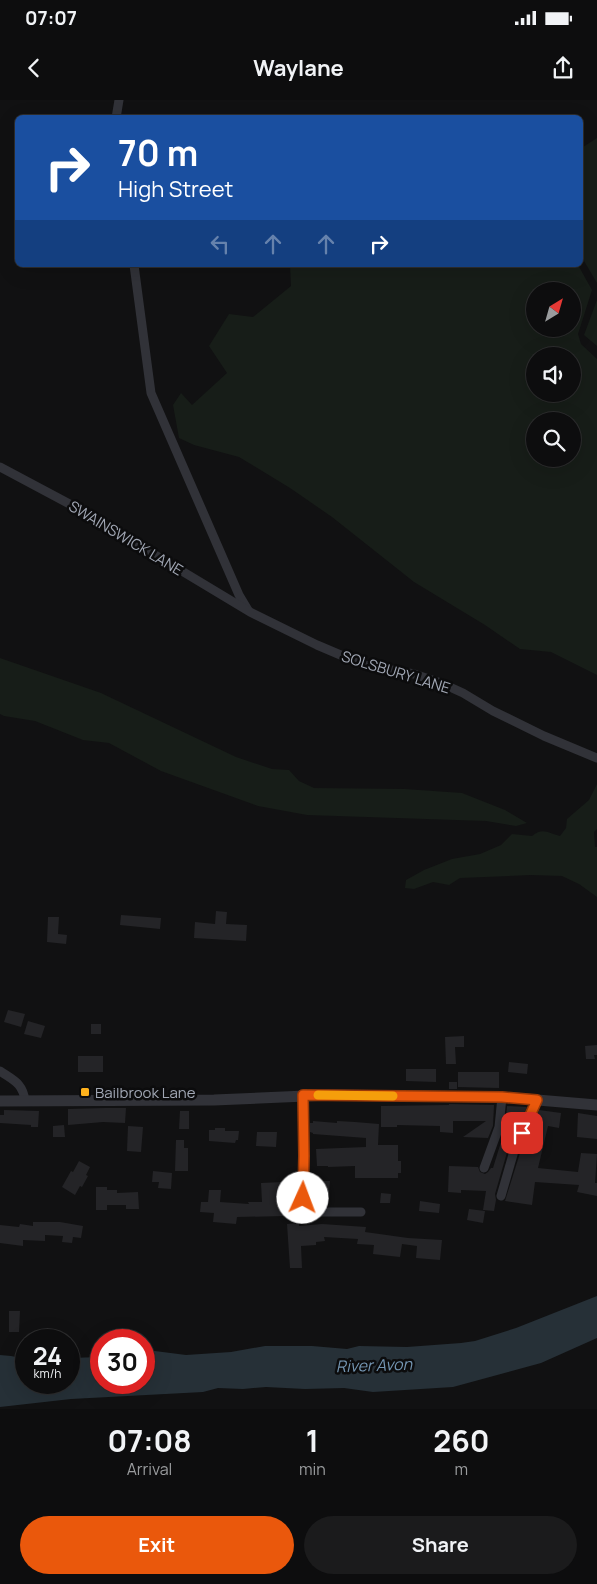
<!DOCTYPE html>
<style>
body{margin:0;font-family:Manrope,sans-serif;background:#1b1b1c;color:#f1f3f6;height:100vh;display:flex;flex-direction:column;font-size:19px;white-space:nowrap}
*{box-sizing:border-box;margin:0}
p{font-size:16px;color:#9a9c9e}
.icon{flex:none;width:28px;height:28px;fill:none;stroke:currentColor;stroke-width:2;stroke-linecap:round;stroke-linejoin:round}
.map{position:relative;height:1309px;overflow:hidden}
.panel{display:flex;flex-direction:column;background:#0d0d0e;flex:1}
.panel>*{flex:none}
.top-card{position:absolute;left:15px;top:15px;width:568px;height:152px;border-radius:8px;box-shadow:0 5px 20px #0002,0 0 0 1px #2d2d2e;background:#1a4fa0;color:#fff;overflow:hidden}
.needle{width:32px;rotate:37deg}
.buttons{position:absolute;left:526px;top:182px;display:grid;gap:10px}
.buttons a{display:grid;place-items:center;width:55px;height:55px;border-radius:50%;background:#0d0d0e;box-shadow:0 5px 20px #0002,0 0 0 1px #2d2d2e;font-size:25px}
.speed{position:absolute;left:15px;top:1229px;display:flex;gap:10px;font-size:25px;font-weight:700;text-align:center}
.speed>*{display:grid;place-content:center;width:65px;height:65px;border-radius:50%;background:#0d0d0e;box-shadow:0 5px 20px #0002,0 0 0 1px #2d2d2e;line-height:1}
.speed small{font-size:12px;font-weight:400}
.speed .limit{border:8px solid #d22;background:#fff;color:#111}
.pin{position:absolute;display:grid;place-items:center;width:42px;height:42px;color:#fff;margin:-21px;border-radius:10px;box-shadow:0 2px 8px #0006}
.me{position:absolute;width:55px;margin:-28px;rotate:2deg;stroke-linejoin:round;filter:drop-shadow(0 0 4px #0008)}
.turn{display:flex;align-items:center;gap:18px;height:105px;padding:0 20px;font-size:22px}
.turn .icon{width:65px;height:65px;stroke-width:2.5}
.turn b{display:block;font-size:35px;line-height:42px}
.lanes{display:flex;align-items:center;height:48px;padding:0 20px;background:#0003;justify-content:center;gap:25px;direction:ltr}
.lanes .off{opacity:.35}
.eta{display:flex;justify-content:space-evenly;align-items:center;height:85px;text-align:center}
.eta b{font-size:30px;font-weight:700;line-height:35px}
.button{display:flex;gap:10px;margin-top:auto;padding:10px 20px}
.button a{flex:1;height:58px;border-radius:30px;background:#ea580c;color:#fff;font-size:20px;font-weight:700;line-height:58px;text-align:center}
.button a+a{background:#1b1b1c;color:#f1f3f6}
.status{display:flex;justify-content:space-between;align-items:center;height:35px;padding:0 25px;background:#0d0d0e;direction:ltr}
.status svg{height:14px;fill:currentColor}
header{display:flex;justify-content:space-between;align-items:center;height:65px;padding:0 20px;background:#0d0d0e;font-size:22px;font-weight:700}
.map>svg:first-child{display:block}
.green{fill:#171d18;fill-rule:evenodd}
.water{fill:#263037}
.building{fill:#242427}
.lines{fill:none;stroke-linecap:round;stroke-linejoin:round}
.minor{stroke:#313238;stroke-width:9}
.tertiary{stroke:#313238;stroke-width:11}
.route-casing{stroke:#983908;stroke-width:12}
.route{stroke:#ea580c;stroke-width:9}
.slow{stroke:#f59e0b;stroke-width:9}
.poi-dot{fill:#ffb21c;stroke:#0c0c0d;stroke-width:2}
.labels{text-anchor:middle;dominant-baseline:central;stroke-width:5;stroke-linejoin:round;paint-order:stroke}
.street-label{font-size:15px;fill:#a1a7b4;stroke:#0c0c0d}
.poi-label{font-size:15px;fill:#a1a7b4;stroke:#0c0c0d;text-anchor:start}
.water-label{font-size:16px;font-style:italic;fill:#7496b3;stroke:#0c0c0d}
</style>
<div class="status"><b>07:07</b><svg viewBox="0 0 49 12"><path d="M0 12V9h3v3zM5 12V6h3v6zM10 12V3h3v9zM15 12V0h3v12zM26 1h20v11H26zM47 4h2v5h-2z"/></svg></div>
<header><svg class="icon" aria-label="back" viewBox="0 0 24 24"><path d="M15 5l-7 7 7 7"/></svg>Waylane<svg class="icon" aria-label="share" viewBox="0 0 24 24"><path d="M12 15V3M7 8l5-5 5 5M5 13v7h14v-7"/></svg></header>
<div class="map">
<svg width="597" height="1309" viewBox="0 0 597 1309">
<rect width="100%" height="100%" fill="#111112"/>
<g class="green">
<path d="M597,38V183L580,154V49Z"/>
<path d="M290,165H578L592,190L578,234L581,244L597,259V575L551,552L520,549L485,525L414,482L332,417L290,388L239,357L194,345L179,338L173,305L181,293L192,305L227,273L209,246L229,214L253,217L291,186ZM572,191V229H535V191ZM572,256V294H535V256ZM572,321V359H535V321Z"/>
<path d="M597,200V246L584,235Z"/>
<path d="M0,558L101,593L236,657L272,669L289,670L299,681L314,688L405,689L462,693L505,710L527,723L516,726L486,721L307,715L258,706L161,671L109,643L83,640L35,621L4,616L0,614Z"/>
<path d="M597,684V729L594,732L595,747H597V797L579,784L562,776L531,775L460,778L449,785L433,782L414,789L405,788L406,780L424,770L452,759L480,754L501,745L512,734L532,736C543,727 548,733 560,736L566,728L567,719L589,700Z"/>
</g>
<path class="water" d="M597,1196V1238L541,1263L453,1287L373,1292L344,1288L305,1289L266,1287L243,1289L218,1288L203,1292L71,1299L0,1307V1255L11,1256L26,1259V1282H69V1258L101,1257V1282H144V1251L147,1250L186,1255L231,1252L265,1246H312L347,1249L359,1246L407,1247L461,1243L475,1241L516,1228Z"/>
<g class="building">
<path d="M216,811L227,812L226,824L247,825L246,841L194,838L195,822L215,824Z"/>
<path d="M121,815L161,818L160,829L120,825Z"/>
<path d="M48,817H59L58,834L67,835L66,844L47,842Z"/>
<path d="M8,910L25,914L21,927L4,922Z"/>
<path d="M28,921L45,926L41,938L24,934Z"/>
<rect x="91" y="924" width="10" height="10"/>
<path d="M464,936V947H455L456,964H446L445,937Z"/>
<path d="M597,945V955H594L595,959H586L585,946Z"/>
<rect x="78" y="956" width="25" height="16"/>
<path d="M509,962L528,964L527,974L508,972Z"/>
<path d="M406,969H436V982L406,981Z"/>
<path d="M458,972H499V988L458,987Z"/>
<rect x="449" y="982" width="8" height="7"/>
<path d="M449,1004L494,1005L493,1026L488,1038L463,1037L486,1021H453V1033L440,1032V1026L397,1025V1027H381V1006L449,1005Z"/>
<path d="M507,1006L527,1007L508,1049L495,1094L496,1100L494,1111L483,1110L486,1091L461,1090V1093L448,1092L449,1066L478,1067L480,1072L485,1074L488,1072L491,1068H493L505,1029Z"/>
<path d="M105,1008H126L125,1023L103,1022L68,1025V1009Z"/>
<path d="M4,1010L39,1011L38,1027H31V1025L0,1023V1015H4Z"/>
<path d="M539,1010L561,1013L559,1028L548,1026L538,1068L578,1072L581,1053L597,1054L595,1083H597V1096L577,1092L579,1085L535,1082L532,1105L505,1101L520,1053Z"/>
<path d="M180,1011H189V1029H179Z"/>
<path d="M578,1013L597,1016V1039L577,1037Z"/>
<path d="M313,1021L337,1023V1021L355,1022L379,1024L378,1045H398V1061H401V1073H398V1078H355V1066L328,1067V1066H317L316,1049L366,1047V1038L313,1034V1033L310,1032V1023H313Z"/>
<path d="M64,1025L65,1037H53V1026Z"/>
<path d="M128,1026L143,1027L141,1052L127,1051Z"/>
<path d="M215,1028H225V1031H239L238,1040H236L235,1043L209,1041V1030H215Z"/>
<path d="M257,1032H277L276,1047L256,1046Z"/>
<path d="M176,1040H184V1048H188V1071H175Z"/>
<path d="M79,1061L90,1067L86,1075L88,1076L82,1087L80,1086L75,1095L62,1087L71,1071L73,1072Z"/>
<path d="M153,1071L172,1073L171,1089L158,1088L159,1082H152Z"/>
<path d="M313,1081H330L329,1094H313Z"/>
<path d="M283,1082L284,1116L237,1117L236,1124L213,1122L214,1113L200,1112L201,1102H208L209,1090H221L220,1102L249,1104L248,1102H262L261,1083Z"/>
<path d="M96,1087H107V1090H117V1093L138,1092L139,1109H126V1105H107V1110H96Z"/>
<path d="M381,1093L391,1094L390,1103H380Z"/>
<path d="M420,1101L440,1104L439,1113L419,1111Z"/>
<path d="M469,1109L485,1111L483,1123L467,1120Z"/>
<path d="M33,1122H60L83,1126L81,1138L73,1137L72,1143L62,1142L63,1136L45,1135V1141L23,1140V1146L0,1143V1125L19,1127L20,1124L33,1126Z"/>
<path d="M299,1123V1126L322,1124L366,1127L365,1132L408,1138L442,1140L440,1160L416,1158L417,1146L402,1144L400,1157L373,1154L374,1145L357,1144L358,1139L324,1137L325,1141L316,1142V1145L301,1146L302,1168H290L287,1124Z"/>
<path d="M9,1211H20L19,1232H9Z"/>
</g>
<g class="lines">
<g class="minor">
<path d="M116,18L119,0"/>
<path d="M134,165L151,293L239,495L248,510"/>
<path d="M0,367L77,408L250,512L317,545L364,565L414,574L441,583L463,593L493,611L544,636L597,658"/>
<path d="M0,971C13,980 23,983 25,1001"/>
<path d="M303,995L304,1056L303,1098L304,1106L308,1110L315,1112H361"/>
<path d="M484,1068L499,1027L502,997"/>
<path d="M501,1096L514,1051L537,1000"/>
</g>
<path class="tertiary" d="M0,1001L214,1000L329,995L502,997L597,1005"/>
</g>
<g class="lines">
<g class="route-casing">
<path id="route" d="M303,1098L304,1056L303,995L502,997L537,1000L522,1033"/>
</g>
<use href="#route" class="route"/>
<path class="slow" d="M318,995L393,996"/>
</g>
<rect class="poi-dot" x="80" y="987" width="10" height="10" rx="2.5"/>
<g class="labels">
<g class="street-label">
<text transform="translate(126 438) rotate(31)">SWAINSWICK LANE</text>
<text transform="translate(396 572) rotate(17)">SOLSBURY LANE</text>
</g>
<g class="poi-label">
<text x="95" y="992">Bailbrook Lane</text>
</g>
<g class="water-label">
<text transform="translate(374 1265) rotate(-2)">River Avon</text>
</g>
</g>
</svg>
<div class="buttons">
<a><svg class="needle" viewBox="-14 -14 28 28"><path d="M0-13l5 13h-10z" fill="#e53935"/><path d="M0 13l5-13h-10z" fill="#9a9c9e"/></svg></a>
<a><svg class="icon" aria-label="sound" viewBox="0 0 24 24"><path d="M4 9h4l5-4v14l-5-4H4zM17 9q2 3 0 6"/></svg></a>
<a><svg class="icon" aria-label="search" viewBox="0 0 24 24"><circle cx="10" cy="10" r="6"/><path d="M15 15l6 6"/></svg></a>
</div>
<div class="speed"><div>24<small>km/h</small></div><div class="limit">30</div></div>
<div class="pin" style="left:522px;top:1033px;background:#d93025"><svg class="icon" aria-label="arrive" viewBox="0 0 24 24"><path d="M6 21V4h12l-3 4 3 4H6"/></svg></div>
<svg class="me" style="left:303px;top:1098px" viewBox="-20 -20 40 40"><circle r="19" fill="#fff"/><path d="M0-13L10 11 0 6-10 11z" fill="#ea580c"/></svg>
<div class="top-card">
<div class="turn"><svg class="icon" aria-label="right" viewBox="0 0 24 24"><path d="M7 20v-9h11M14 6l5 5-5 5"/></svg><div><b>70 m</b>High Street</div></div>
<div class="lanes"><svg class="icon off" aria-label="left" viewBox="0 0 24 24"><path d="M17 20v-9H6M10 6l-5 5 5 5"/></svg><svg class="icon off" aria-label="ahead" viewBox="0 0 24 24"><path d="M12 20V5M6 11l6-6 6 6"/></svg><svg class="icon off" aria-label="ahead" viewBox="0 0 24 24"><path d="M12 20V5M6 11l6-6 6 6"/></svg><svg class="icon" aria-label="right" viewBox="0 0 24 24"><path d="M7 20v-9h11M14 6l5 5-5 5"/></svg></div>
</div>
</div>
<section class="panel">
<div class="eta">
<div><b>07:08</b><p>Arrival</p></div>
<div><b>1</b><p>min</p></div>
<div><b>260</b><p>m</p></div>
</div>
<div class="button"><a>Exit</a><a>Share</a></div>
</section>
